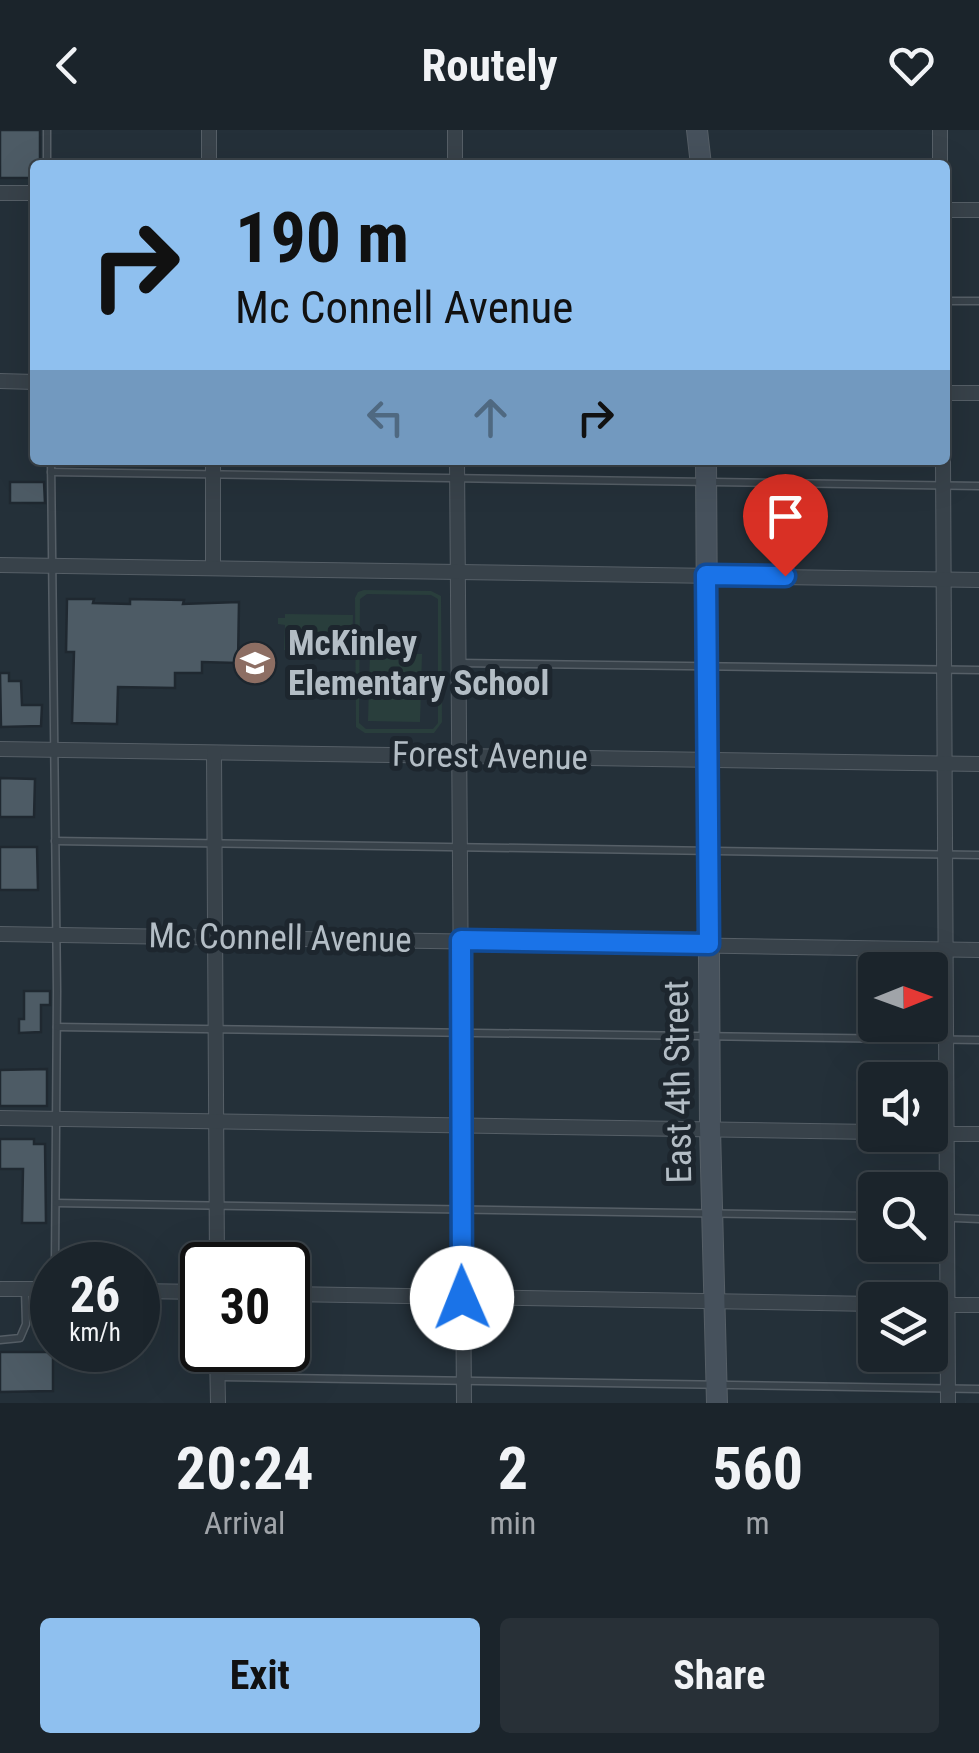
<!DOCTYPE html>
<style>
body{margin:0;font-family:"Roboto Condensed",sans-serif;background:#283037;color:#f1f3f6;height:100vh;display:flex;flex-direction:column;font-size:38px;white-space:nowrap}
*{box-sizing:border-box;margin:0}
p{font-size:32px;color:#a0a4a9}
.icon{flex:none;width:55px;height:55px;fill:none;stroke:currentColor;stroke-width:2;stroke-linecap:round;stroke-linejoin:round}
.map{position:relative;height:1273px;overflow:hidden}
.sheet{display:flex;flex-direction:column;background:#1b242b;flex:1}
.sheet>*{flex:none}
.guide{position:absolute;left:30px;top:30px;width:920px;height:305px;border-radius:10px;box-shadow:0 10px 40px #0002,0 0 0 2px #394147;background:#8fc0ef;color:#111;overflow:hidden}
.needle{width:65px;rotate:89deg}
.controls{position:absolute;left:858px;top:822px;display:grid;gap:20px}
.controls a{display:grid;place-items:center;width:90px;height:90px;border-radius:10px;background:#1b242b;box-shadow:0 10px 40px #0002,0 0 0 2px #394147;font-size:50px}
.speed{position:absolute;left:30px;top:1112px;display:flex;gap:20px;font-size:50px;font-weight:700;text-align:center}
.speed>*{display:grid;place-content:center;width:130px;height:130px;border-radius:50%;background:#1b242b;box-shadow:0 10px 40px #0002,0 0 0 2px #394147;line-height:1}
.speed small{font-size:25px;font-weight:400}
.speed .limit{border:5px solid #111;border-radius:15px;background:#fff;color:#111}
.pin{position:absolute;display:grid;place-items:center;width:85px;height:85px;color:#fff;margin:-102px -42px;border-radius:50% 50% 50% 0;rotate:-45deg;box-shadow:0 0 10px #0007}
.pin .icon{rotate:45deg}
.me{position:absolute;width:110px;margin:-55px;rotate:359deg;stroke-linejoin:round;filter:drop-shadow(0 0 8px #0008)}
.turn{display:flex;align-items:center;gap:35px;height:210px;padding:0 40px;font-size:45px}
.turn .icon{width:130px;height:130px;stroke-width:2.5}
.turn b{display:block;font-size:70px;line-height:85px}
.lanes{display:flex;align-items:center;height:95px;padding:0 40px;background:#0003;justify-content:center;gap:50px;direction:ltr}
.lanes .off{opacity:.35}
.eta{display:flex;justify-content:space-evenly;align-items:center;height:170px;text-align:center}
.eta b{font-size:60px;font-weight:700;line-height:70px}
.button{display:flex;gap:20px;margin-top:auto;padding:20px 40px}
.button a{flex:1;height:115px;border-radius:10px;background:#8fc0ef;color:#111;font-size:40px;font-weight:700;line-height:115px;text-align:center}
.button a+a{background:#283037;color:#f1f3f6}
header{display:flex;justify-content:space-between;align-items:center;height:130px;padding:0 40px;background:#1b242b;font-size:45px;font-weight:700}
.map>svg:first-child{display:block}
.green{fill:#293e3c;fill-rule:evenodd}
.building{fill:#4d5b65;stroke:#1f2830;stroke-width:2.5}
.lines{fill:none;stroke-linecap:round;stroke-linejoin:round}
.lane-casing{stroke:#565f67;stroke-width:9}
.street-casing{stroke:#565f67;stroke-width:16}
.secondary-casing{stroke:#565f67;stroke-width:22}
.lane{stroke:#38424a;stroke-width:6}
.street{stroke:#38424a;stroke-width:14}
.secondary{stroke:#46515c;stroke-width:20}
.route-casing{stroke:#114b97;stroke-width:25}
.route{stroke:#1a73e8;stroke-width:18}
.labels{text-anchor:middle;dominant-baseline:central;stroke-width:10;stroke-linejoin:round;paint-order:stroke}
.poi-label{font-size:35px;font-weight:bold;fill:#b3bdc5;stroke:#1d262e;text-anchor:start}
.street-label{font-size:35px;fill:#b3bdc5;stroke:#1d262e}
</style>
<header><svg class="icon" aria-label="back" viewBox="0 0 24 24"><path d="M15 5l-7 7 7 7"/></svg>Routely<svg class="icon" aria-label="heart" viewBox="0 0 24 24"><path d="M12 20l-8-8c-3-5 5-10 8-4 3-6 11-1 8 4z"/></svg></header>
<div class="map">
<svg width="979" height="1273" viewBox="0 0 979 1273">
<rect width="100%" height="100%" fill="#243039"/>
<g class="green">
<path d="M364,460L431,461L441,466L442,592L434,603H365L356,597L355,468L358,462ZM367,464L431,465L438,469V593L433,599H366L359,593L360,469Z"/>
<path d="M285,484L353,485L352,521L284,520L285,495L278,494V488H285Z"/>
<path d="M370,523L422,524L420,592L368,591Z"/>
</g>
<g class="building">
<path d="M0,0H40V35H35V48H0Z"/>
<path d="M10,352H44L45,373H10Z"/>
<path d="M67,469H94L93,473L130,474V469L184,470L183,474L239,472L238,533L202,532V543H175V558L118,557L117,594L72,593L74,522H66Z"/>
<path d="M0,543H9V551H21L22,575H42L41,596L1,597Z"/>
<path d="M0,648L35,649L34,687H0Z"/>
<path d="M0,717H37L38,760H0Z"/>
<path d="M24,861H50V875H41V902L19,903V889H24Z"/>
<path d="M47,939V976H0V940Z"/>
<path d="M0,1009H34V1014H45L46,1093H22L23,1039H0Z"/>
<path d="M0,1222H53V1261L0,1262Z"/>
</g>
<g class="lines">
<g class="lane-casing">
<g id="lane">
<path d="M47,35V0"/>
<path d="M945,171H979"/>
<path d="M51,330L57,861L55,1135"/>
<path d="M51,342L979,356"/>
<path d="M460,533L979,540"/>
<path d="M55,711L979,725"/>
<path d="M57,897L979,910"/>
<path d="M56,1073L875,1086"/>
<path d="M930,1087L979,1089"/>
<path d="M0,1210L20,1208L26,1194L25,1160"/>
<path d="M220,1247L979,1259"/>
</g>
</g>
<g class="street-casing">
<g id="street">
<path d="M209,0V35"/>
<path d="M455,0V35"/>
<path d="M940,35V0"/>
<path d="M0,63H35"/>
<path d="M945,80H979"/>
<path d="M0,251L35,252"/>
<path d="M945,263H979"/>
<path d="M213,330V437"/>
<path d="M457,330L464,1273"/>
<path d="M943,330L948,1273"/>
<path d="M0,435L979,450"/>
<path d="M0,619L979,634"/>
<path d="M214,623L217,1135"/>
<path d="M0,804L979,820"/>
<path d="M0,988L875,1002"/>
<path d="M930,1004H979"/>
<path d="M0,1159H52"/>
<path d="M138,1161L202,1162"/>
<path d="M288,1164L875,1174"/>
<path d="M930,1175H979"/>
<path d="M217,1220L218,1273"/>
</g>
</g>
<g class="secondary-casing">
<g id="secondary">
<path d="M697,0L701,35"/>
<path d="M706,330L710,998L717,1273"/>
</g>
</g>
<use href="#lane" class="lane"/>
<use href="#street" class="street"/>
<use href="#secondary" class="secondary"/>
</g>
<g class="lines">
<g class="route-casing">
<path id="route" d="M462,1168L461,810L709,814L706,445L785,446"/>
</g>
<use href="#route" class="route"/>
</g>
<defs>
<g id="school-disc" transform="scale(2.25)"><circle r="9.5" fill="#8d6e63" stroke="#1d262e"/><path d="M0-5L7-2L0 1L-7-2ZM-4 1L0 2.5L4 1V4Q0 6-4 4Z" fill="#fff"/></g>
</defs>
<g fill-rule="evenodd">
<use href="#school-disc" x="255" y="533"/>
</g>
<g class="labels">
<g class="poi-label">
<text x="288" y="513">McKinley<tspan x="288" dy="40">Elementary School</tspan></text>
</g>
<g class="street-label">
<text transform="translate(490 626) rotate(1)">Forest Avenue</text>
<text transform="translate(280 808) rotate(1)">Mc Connell Avenue</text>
<text transform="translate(678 952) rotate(-91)">East 4th Street</text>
</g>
</g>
</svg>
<div class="controls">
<a><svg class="needle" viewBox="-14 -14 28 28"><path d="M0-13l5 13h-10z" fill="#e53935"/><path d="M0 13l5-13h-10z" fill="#a0a4a9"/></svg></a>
<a><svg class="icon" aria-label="sound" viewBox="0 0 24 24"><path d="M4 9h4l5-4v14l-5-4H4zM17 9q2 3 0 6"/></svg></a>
<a><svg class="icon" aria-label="search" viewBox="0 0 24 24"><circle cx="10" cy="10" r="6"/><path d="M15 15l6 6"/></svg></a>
<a><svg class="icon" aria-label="layers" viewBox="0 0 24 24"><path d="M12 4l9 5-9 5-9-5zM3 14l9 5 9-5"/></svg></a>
</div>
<div class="speed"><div>26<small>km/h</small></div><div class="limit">30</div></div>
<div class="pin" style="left:785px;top:446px;background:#d93025"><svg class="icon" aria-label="arrive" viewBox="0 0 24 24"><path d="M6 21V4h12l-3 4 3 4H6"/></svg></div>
<svg class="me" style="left:462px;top:1168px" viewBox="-20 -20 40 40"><circle r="19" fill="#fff"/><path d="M0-13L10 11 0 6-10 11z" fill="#1a73e8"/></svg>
<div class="guide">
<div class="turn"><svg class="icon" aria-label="right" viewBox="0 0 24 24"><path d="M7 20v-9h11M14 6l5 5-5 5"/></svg><div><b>190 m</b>Mc Connell Avenue</div></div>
<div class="lanes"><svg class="icon off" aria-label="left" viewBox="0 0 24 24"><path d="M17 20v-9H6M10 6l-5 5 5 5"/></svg><svg class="icon off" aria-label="ahead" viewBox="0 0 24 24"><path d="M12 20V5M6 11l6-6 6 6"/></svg><svg class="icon" aria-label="right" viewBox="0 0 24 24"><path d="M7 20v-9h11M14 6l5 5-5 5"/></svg></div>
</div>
</div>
<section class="sheet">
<div class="eta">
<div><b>20:24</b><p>Arrival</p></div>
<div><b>2</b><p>min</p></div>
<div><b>560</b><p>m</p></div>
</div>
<div class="button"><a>Exit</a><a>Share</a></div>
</section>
